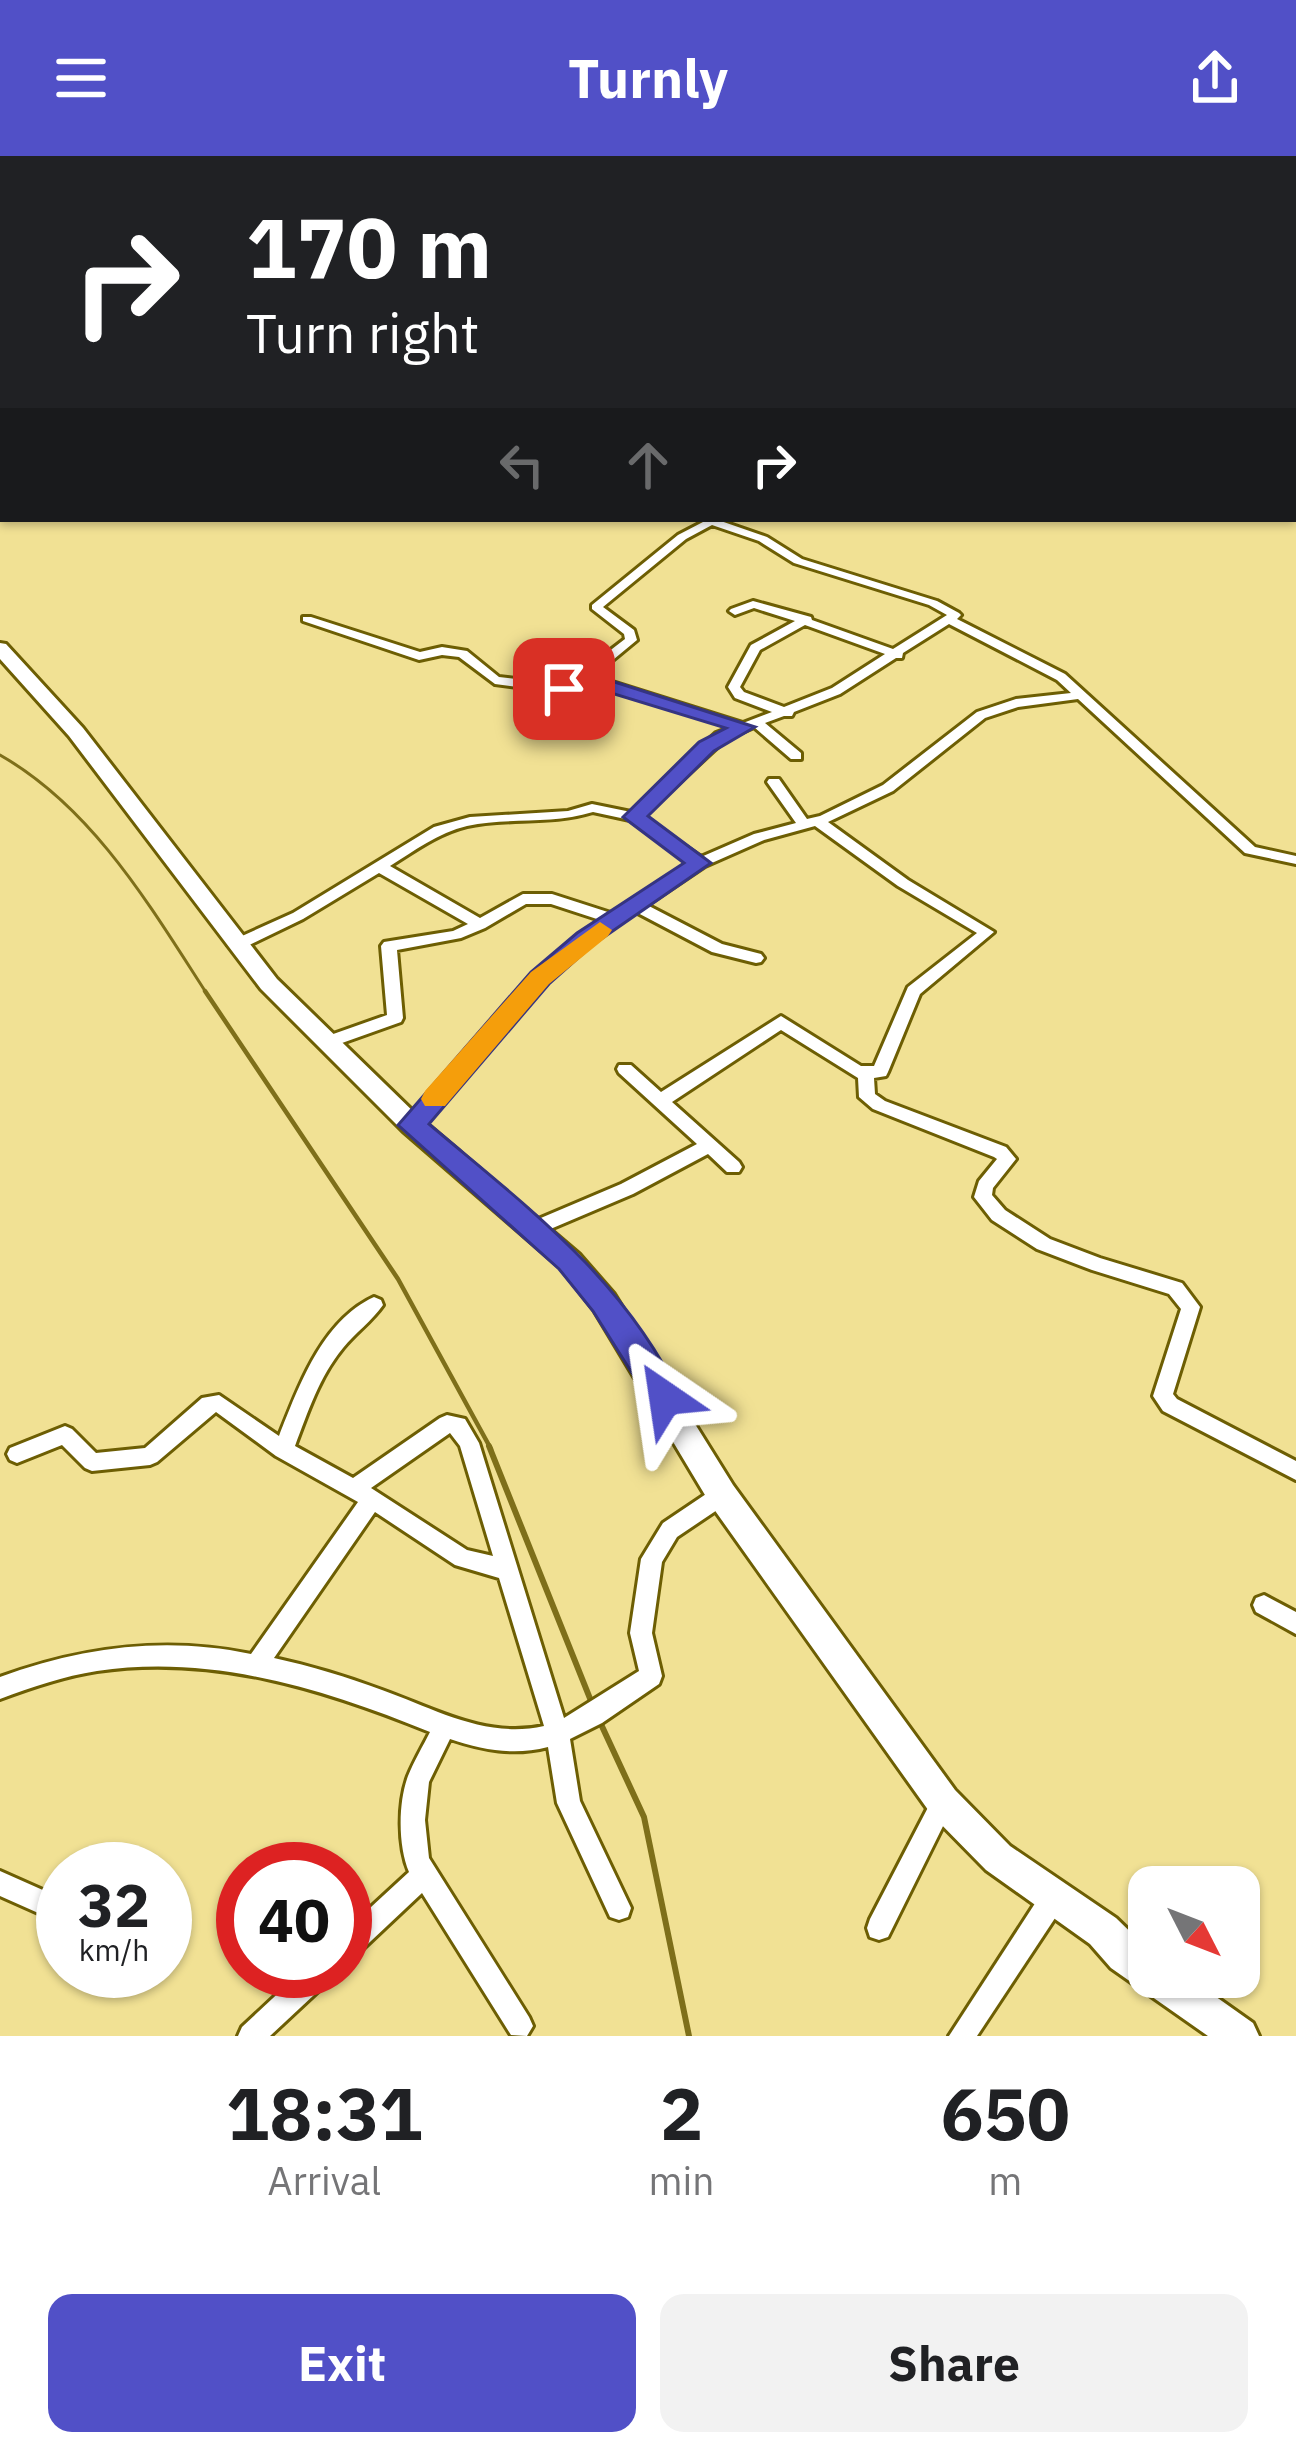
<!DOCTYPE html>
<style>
body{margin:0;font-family:"IBM Plex Sans",sans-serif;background:#f2f2f2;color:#202124;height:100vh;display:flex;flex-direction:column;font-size:45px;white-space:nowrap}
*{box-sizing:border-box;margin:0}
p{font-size:39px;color:#757577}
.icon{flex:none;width:66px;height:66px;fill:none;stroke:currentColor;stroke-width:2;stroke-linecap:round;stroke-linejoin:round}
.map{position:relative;height:1880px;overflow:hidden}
.details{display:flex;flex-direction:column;background:#fff;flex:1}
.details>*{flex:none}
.top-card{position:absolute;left:0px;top:0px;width:1296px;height:366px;box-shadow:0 3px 9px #0004;background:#202124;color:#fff;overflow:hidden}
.needle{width:78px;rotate:132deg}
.fabs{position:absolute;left:1128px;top:1710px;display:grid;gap:24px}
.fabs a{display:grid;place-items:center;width:132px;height:132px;border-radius:24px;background:#fff;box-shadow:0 3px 9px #0004;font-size:60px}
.speed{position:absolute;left:36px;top:1686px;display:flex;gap:24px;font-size:60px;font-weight:700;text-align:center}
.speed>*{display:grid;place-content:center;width:156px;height:156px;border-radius:50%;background:#fff;box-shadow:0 3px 9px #0004;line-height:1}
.speed small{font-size:30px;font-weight:400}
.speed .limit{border:18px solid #d22;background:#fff;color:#111}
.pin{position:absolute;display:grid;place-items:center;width:102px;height:102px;color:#fff;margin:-51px;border-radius:24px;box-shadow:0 6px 18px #0006}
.me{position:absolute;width:132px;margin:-66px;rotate:328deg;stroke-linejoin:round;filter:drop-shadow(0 0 9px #0008)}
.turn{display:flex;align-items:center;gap:42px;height:252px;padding:0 48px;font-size:54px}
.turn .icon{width:156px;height:156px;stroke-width:2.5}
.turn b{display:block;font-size:84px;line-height:102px}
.lanes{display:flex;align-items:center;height:114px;padding:0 48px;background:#0003;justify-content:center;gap:60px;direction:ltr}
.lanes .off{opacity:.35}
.eta{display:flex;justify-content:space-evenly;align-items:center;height:204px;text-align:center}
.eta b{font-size:72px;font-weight:800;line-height:84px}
.primary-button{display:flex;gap:24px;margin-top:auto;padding:24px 48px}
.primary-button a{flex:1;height:138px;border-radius:24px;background:#5150c7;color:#fff;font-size:48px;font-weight:800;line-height:138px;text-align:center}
.primary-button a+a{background:#f2f2f2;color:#202124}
header{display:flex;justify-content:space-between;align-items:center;height:156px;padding:0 48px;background:#5150c7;color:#fff;font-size:54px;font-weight:800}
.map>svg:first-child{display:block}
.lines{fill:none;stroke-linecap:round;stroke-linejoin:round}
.stream-far2{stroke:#7e6f1a;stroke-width:3}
.stream-far1{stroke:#7e6f1a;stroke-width:4.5}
.stream{stroke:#7e6f1a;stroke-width:6}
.street-casing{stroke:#6d5e03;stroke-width:6}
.secondary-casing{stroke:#6d5e03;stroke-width:6}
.street{fill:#fff;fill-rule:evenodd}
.secondary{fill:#fff;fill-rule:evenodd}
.route{fill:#5150c7;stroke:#353481;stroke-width:3}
.slow{fill:#f59e0b}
</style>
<header><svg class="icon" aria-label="menu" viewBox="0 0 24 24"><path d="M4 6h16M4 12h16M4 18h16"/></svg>Turnly<svg class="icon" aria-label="share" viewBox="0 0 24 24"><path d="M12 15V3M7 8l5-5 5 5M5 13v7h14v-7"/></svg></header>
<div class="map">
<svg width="1296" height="1880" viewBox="0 0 1296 1880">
<rect width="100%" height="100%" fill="#f1e194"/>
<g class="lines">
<path class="stream-far2" d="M0,599C93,652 150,750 207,838"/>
<path class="stream-far1" d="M205,835L398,1123L491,1293"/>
<g class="stream">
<path d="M489,1290L593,1550"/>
<path d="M600,1566L644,1661L689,1880"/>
</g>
<g class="street-casing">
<g id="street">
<rect x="0" y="223" width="3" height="6"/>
<rect x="1293" y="274" width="3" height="6"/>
<path d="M699,363H715L767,381L802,403L937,445L959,457L961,459L957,463L1065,518L1255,691L1296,700V708L1245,697L1078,543L1018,551L985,562L893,635L828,666L908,724L994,776L920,838L888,916L886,920L874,922L875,938L885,945L1006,991L1016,1003L993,1032L992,1039L1005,1054L1050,1083L1100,1102L1182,1127L1200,1151L1173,1238L1177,1243L1296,1305V1324L1163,1255L1153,1240L1181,1153L1169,1138L1092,1114L1037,1093L992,1064L974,1041L979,1025L997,1003L994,1001L873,953L859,941L858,922L781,874L672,946L739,1006L742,1011L739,1016H727L708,998L633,1038L541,1077H529L526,1072L529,1067L621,1028L697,988L619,917L617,913L619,909H631L661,936L781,860L861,910H874L908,831L977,777L898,730L815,670L764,684L705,710L647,749L722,788L761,798L764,802L761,806L756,807L712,796L636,756L591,786L545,826L418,973H406L404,969L406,965C468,895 525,817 603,765L551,748H526L485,772L461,782L397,794L403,862L401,866L328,892L322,890L320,886L322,882L387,859L381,790L384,786L453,775L468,768L379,717L303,763L241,793L236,794L228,789L231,785L293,757L434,671L470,661L568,655L592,648L631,656L716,577L732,571L597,529L564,537L495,528L459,501L442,499L419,504L303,465V461H311L420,496L442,491L467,495L499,521L564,529L587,524L599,503L625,483L624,478L592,453V449L678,379L703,366ZM712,369L759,385L794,407L929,449L947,459L893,493L812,464L811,461L753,445L731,453L729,455L735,459L754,452L795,465L751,489L728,531L735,542L772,556L743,567L600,522L608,508L637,484L634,474L603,451L686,383ZM949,468L1057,524L1071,537L1016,543L977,556L883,629L820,660L807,663L779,623H769L767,626L796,667L754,678L701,701L642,661L726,583L754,571L791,603H801V597L765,567L784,560H792L794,556L840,538L896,502H902L903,497ZM805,469L885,498L832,532L784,551L744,536L740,531L760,494ZM593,656L630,664L690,707L614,758L552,738H523L480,762L390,710C414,695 438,677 467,670C508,661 551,669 593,656Z"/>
<path d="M374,1141L381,1144L383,1149C372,1165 355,1177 343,1192C319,1221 308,1256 295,1290L353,1322L440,1262L447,1259L465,1263L479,1287L564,1562L639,1515L630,1477L641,1403L663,1367L715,1332L722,1330L729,1332L732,1339L729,1346L677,1381L662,1406L652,1477L662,1520L659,1528L602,1567L570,1583L580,1645L631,1752L628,1761L619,1764L610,1761L557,1647L548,1591C514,1600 483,1594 450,1583L429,1626L425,1664L429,1702L529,1861L533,1870L527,1880L511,1879L422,1737L354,1801L345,1804V1775L409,1716C398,1690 398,1647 408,1620C414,1605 423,1590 430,1576C324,1533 213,1498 97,1515C64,1520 32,1531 0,1543V1521C82,1491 165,1480 251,1498L358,1346L276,1300L216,1256L157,1306L150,1309L92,1315L85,1312L62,1289L17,1307L10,1304L7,1298L10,1292L65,1270L72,1273L96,1297L145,1292L202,1242L219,1239L279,1280C299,1230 322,1165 374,1141ZM450,1277L460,1290L493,1400L467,1394L371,1332ZM375,1356L455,1409L499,1422L544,1570C486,1583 435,1553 382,1534C347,1521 311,1510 274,1502Z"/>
<path d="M1264,1439L1296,1456V1478L1256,1456L1253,1449L1256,1442Z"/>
<path d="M943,1634L951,1638L955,1646L951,1654L888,1781L879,1784L870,1781L867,1772L870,1763L935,1638Z"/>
<path d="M0,1715L63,1743V1768L0,1740Z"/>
<path d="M1054,1729L1063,1732L1066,1741L1063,1750L977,1880H949L1045,1732Z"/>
<path d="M302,1815H334L330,1824L270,1880H238L242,1871Z"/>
</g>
</g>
<g class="secondary-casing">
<path id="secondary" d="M0,487L6,488L83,572L277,823L421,963L579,1098L614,1138L733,1329L955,1634L1010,1690L1116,1762L1149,1794V1821H1188L1253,1867L1259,1880H1208L1111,1812L1090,1788L986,1714L931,1658L711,1349L594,1154L561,1112L403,975L261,833L69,580L0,503Z"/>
</g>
<use href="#street" class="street"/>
<use href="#secondary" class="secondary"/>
</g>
<path class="route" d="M596,520L755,571L714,595L648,660L711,707L594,788L549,828L429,968C527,1051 624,1122 681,1242L677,1252L665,1256L654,1252L593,1155L559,1113L398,969L531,816L577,777L684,707L623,661L699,586L726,572L595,532L564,539L553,533Z"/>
<path class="slow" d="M600,766L612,774L608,780L549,828L445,950H425L421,943L425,935L531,816Z"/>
</svg>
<div class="fabs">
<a><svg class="needle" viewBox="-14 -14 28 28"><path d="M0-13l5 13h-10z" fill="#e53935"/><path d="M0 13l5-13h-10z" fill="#757577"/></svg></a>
</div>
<div class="speed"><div>32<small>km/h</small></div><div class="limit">40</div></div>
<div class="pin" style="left:564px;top:533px;background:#d93025"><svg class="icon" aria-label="arrive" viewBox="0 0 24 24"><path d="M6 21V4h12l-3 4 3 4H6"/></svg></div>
<svg class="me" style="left:665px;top:1242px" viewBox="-20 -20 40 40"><path d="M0-17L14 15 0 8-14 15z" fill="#5150c7" stroke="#fff" stroke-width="4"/></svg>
<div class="top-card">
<div class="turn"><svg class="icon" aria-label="right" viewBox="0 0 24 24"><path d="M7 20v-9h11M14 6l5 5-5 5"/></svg><div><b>170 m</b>Turn right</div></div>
<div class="lanes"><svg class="icon off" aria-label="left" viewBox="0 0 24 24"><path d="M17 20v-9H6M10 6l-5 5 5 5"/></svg><svg class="icon off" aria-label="ahead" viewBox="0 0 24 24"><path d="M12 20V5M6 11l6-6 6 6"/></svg><svg class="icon" aria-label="right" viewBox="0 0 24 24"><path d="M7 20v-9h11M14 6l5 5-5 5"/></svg></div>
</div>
</div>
<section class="details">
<div class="eta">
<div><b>18:31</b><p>Arrival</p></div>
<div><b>2</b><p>min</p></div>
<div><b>650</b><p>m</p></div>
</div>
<div class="primary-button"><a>Exit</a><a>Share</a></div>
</section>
